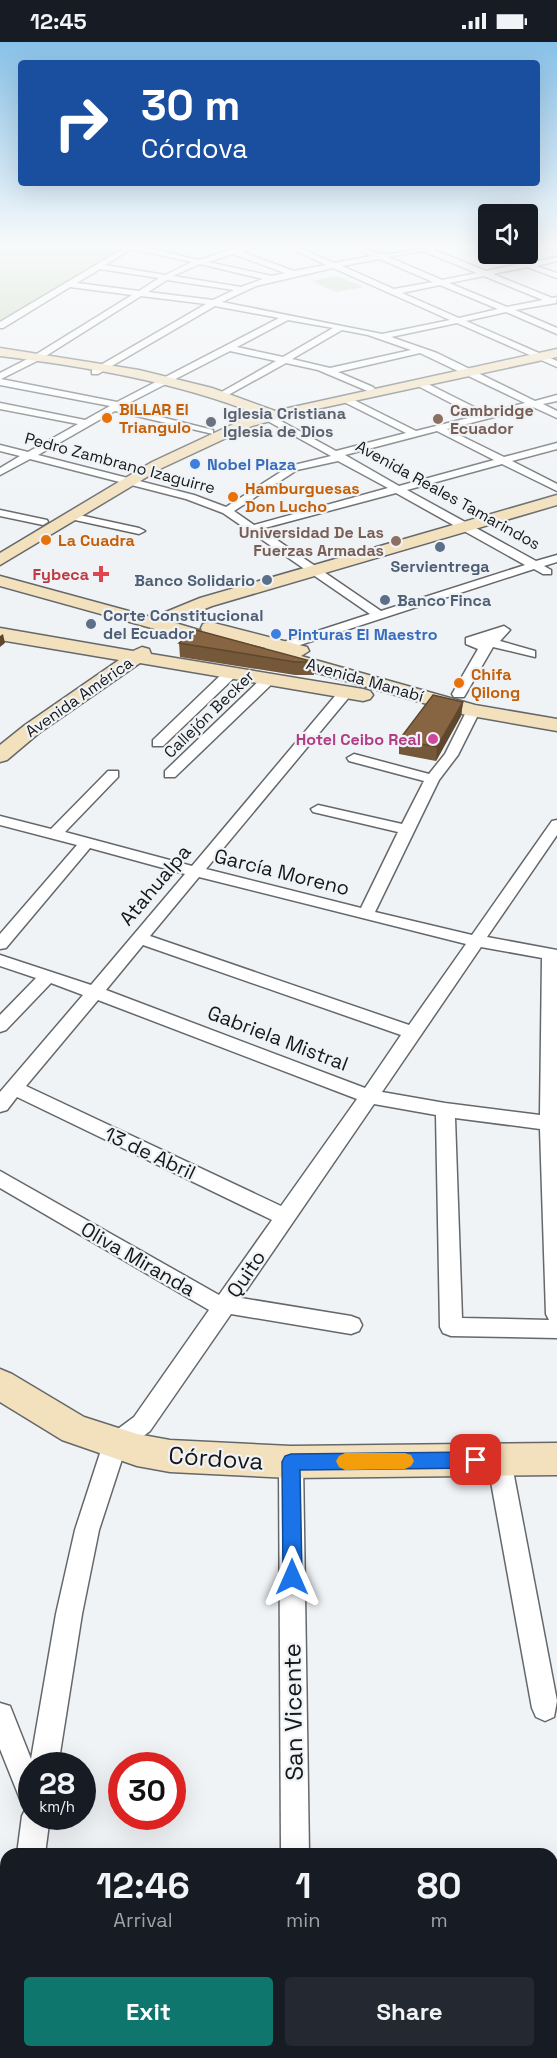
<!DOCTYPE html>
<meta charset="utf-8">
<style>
body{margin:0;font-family:"Space Grotesk",sans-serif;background:#242831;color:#f1f3f6;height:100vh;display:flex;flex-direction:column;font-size:22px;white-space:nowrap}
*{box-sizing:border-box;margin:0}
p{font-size:20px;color:#9ea1a6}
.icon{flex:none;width:33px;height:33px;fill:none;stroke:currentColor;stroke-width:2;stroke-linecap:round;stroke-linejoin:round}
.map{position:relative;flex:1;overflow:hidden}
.side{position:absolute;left:0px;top:1806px;width:558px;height:210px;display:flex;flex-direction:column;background:#171b24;border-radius:18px 18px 0 0;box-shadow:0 6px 24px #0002}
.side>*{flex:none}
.hud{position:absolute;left:18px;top:18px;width:522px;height:126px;border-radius:6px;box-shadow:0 6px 24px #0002;background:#1a4fa0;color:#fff;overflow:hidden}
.buttons{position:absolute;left:478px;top:162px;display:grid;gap:12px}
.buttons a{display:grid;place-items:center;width:60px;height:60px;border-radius:6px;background:#171b24;box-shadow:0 6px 24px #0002;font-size:30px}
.speed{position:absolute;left:18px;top:1710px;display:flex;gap:12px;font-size:30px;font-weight:700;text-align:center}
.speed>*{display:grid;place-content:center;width:78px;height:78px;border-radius:50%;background:#171b24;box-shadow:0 6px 24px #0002;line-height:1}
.speed small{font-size:15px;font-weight:400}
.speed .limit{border:9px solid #d22;background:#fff;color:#111}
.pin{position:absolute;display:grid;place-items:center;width:51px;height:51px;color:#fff;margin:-26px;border-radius:12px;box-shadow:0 3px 9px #0006}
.me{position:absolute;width:66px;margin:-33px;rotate:0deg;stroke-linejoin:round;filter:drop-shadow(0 0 4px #0008)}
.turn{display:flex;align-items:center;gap:21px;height:126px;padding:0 24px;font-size:27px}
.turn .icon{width:78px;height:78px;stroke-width:2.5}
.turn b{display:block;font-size:42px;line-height:51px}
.eta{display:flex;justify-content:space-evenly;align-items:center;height:102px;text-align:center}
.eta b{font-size:36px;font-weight:700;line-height:42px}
.action{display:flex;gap:12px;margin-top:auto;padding:12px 24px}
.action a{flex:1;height:69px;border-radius:6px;background:#0f766e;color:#fff;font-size:24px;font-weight:700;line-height:69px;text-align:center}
.action a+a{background:#242831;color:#f1f3f6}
.status{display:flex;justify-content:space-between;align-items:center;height:42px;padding:0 30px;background:#171b24;direction:ltr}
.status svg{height:16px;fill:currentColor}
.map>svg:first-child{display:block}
.green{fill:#c3d2b1}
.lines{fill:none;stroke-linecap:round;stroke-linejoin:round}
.street-casing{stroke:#65686a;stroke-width:3}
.secondary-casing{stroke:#65686a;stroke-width:3}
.primary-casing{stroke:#d0d0d1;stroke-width:3}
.street{fill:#fff;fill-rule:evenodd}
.secondary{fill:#f3e0bc;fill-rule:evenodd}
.primary{fill:#e7c07a;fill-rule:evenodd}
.wall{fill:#755739}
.shaded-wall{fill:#5f472e}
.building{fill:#886542;stroke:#5f472e;stroke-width:1.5}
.route{fill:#1a73e8;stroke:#114b97;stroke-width:1.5}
.slow{fill:#f59e0b}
.food-dot{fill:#e8710a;stroke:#f0f3f6;stroke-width:2}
.education-dot{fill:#8d6e63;stroke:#f0f3f6;stroke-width:2}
.worship-dot{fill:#6b7280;stroke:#f0f3f6;stroke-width:2}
.shop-dot{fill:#3f7fe0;stroke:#f0f3f6;stroke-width:2}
.service-dot{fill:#5c6f8a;stroke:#f0f3f6;stroke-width:2}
.health-dot{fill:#e0444e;stroke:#f0f3f6;stroke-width:2}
.hotel-dot{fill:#d1479c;stroke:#f0f3f6;stroke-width:2}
.labels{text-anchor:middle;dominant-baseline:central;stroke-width:4.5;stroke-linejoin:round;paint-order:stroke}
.far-food-label{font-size:16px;font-weight:bold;fill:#c56008;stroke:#f0f3f6;text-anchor:start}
.far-education-label{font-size:16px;font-weight:bold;fill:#785e54;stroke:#f0f3f6;text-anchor:start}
.far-worship-label{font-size:16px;font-weight:bold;fill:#5b616d;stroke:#f0f3f6;text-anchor:start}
.far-street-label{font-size:16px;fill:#151617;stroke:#f0f3f6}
.far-shop-label{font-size:16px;font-weight:bold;fill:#366cbe;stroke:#f0f3f6;text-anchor:start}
.far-service-label{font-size:16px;font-weight:bold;fill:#4e5e75;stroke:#f0f3f6;text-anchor:start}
.far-health-label{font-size:16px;font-weight:bold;fill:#be3a42;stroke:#f0f3f6;text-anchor:end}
.far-hotel-label{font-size:16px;font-weight:bold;fill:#b23c85;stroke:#f0f3f6;text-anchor:end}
.street-label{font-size:20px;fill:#151617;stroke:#f0f3f6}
.near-street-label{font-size:24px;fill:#151617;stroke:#f0f3f6}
</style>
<div class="status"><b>12:45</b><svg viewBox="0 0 49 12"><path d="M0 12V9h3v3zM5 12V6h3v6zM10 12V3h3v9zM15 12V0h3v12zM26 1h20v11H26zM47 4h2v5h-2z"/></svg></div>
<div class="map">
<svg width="557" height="2016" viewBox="0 0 557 2016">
<rect width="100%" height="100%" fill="#f0f3f6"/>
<g class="green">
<path d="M0,202H128L0,279Z"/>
<path d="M337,234L364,245L336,250L312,239Z"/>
</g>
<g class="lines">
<g class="street-casing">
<g id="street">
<path d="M131,202L199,218L233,207L269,202L242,210L294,229L326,223L282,202H290L334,221L372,214L347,202C360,202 370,212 383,212C406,213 428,202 452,202L432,207L486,229L519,222L495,212H503L528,221L557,215V219L536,224L557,231V236L527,225L493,232L552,256L557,255L556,261L515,268L557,286V292L506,270L466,279L557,319V325L457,281L391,295L437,311L535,359L557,353V359L543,362L557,369V376L533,365L447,387L504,415L557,401V407L512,419L557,442V449L502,422L407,448L536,519L557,513V520L544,524L551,528V532H543L534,527L263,615L259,614V608L370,572L223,471L186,457L30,417L0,433V426L20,414L0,409V403L28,410L78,382L0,367V361L85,378L110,364L0,343V331L35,313L132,253L70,245L3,286H0V280ZM132,207L192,220L165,233L105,223ZM423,209L477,231L442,238L388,215ZM233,212L285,231L272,234L208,220ZM380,217L433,240L394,247L342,224ZM200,222L263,237L241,245L173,234ZM333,226L450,278L382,292L222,260L256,244ZM100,227L159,236L139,249L77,241ZM484,234L543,258L507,265L449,241ZM167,238L234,248L213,258L148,250ZM440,243L498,267L459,276L402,251ZM141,254L206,262L92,328V332H98L215,264L279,276L117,360L1,337L41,317ZM288,278L333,286L283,315L237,305ZM342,288L368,293L411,308L330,326L292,317ZM230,309L276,319L218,352V356L221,357L286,321L318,328L370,350L375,347L373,345L338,330L420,311L525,361L486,371L422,339H416V343L476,374L416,389L348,355H342V359L406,391L336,409L270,373H264V377L331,414L290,424L226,465L194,453L38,413L115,369L213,392V388L121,365ZM437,389L494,418L399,444L345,413ZM338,419L388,446L254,483L234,469L297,428ZM396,451L525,523L381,569L261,487Z"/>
<path d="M468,202L489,206V210L469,204Z"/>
<path d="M0,468L47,478L48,480L43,483L0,474Z"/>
<path d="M70,471L139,486L145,489L139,492L66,476L65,474Z"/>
<path d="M504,584L510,588L500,599L535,609V615L493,605L464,655H454L452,652L478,607L466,602V596Z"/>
<path d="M232,626L238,630L237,633L163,704H153V698L227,627Z"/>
<path d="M270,632L277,636L275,639L175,735H165V729L265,633Z"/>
<path d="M345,647L350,648V654L206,827L361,866L398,790L313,770L311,767L318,763L402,782L424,739L349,719L347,716L354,712L429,732L445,712L468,666H478L480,669L458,713L439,738L375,870L472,893L552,779L557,778V793L487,895L557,908V1296L451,1294L443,1291L440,1285L436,1073L374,1062L241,1256L351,1274L359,1277L362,1283L359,1289L351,1292L231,1272L150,1389L125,1408L99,1488L82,1572L58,1724H32V1774H50L45,1812H17L22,1774L27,1764L22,1762L0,1707V1661L10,1664L31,1717L56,1572L75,1488L103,1402L107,1395L134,1375L209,1268L0,1146V1129L219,1253L272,1178L17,1055L7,1068L0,1070V1050L83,953L51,941L6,988L0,990V973L36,936L0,924V913L91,943L185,832L90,806L6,906L0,907V892L77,803L0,783V774L51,787L108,729H118V735L65,790L192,824L340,648ZM199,835L466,902L409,983L150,894ZM143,903L401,993L365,1046L106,948ZM481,905L542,916L540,1073L445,1061L382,1050ZM98,958L357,1057L281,1164L26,1044ZM455,1076L540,1087L546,1272L549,1278L462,1276Z"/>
<path d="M499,1407L507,1410L511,1418L557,1659L554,1675L545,1679L536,1675L532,1666L487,1418L491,1410Z"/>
<path d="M291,1409L299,1412L303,1420L309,1812H281L279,1420L283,1412Z"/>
<path d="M557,1835V1865L552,1867V1837Z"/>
<path d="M6,2001V2010H40L37,2016H0V2004Z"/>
<rect x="275" y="2010" width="32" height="6"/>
<path d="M513,2010H545L547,2016H515Z"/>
</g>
</g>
<g class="secondary-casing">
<g id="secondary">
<path d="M0,306L139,328L212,346L275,369L557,307V315L312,368L252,384L162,426L0,523V511L152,420L242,378L260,373C177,340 89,325 0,314Z"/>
<path d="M557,453V463L212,564L172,580L202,589L201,586L203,582L210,580L307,605L309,609L301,614L475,663L557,677V689L466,673L272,618L269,614L277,609L234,598L236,601L234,605L227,607L0,544V534L158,577L161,572L200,556Z"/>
<path d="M0,586L133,609L142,605L149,607L151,612L363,647L370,649L373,653L370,657L363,659L140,621L39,691L7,718L0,720V703L25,683L119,618L0,598Z"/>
<path d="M0,1327L12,1332L84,1375L137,1392L170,1398L291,1404L557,1401V1433L291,1436L170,1430L137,1424L62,1398L0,1360Z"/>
</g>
</g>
<g class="primary-casing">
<path id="primary" d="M539,202H557V210Z"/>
</g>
<use href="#street" class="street"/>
<use href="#secondary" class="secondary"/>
<use href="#primary" class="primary"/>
</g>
<g class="wall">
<path d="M179,601L314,620V633H295L180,615Z"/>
<path d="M463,660L461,674L436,719L399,712V698Z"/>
</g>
<g class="shaded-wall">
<path d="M3,592L5,601L0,605V594Z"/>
<path d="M463,660L461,674L436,719L437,705Z"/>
</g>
<g class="building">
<path d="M196,588L314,620H295L179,601Z"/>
<path d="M433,653L463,660L437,705L399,698Z"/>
</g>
<linearGradient id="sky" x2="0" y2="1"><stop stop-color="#88c1e8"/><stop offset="0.42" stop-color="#f8fafb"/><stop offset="1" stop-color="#f8fafb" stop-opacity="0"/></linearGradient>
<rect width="557" height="484" fill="url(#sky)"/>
<path class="route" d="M476,1410L482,1412L484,1418L482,1424L476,1426L300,1428L302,1535L299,1542L292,1545L285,1542L283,1535L282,1420L285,1414L291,1412Z"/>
<path class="slow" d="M345,1411H405L411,1413L414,1419L411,1424L405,1427L345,1428L339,1425L336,1419L339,1414Z"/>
<g class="food-dot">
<circle cx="107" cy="376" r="6"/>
<circle cx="233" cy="455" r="6"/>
<circle cx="46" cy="498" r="6"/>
<circle cx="459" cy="641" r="6"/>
</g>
<g class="education-dot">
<circle cx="438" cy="377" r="6"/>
<circle cx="396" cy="499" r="6"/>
</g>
<circle class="worship-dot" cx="211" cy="380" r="6"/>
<g class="shop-dot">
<circle cx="195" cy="422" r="6"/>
<circle cx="276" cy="592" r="6"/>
</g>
<g class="service-dot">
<circle cx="440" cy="505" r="6"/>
<circle cx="267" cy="538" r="6"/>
<circle cx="385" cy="558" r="6"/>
<circle cx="91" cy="582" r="6"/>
</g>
<path class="health-dot" d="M98 523h6v6h6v6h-6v6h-6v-6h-6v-6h6z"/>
<circle class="hotel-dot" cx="433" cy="697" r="6"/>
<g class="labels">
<g class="far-food-label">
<text x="119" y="367">BILLAR El<tspan x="119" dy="18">Triangulo</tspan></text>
<text x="245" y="446">Hamburguesas<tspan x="245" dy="18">Don Lucho</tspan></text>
<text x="58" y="498">La Cuadra</text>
<text x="471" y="632">Chifa<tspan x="471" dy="18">Qilong</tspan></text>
</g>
<g class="far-education-label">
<text x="450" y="368">Cambridge<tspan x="450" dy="18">Ecuador</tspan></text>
<text x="384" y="490" text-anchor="end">Universidad De Las<tspan x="384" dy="18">Fuerzas Armadas</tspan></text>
</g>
<g class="far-worship-label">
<text x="223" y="371">Iglesia Cristiana<tspan x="223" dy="18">Iglesia de Dios</tspan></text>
</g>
<g class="far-street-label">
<text transform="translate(120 421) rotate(15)">Pedro Zambrano Izaguirre</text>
<text transform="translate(448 453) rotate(29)">Avenida Reales Tamarindos</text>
<text transform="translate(365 638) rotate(16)">Avenida Manabí</text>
<text transform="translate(79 655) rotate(-35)">Avenida América</text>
<text transform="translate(209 672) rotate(-44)">Callejón Becker</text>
</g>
<g class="far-shop-label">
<text x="207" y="422">Nobel Plaza</text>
<text x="288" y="592">Pinturas El Maestro</text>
</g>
<g class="far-service-label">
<text x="440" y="524" text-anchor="middle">Servientrega</text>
<text x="255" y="538" text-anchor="end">Banco Solidario</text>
<text x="397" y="558">Banco Finca</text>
<text x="103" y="573">Corte Constitucional<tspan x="103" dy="18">del Ecuador</tspan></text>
</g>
<g class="far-health-label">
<text x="89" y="532">Fybeca</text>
</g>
<g class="far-hotel-label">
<text x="421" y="697">Hotel Ceibo Real</text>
</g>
<g class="street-label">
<text transform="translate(282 830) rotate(14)">García Moreno</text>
<text transform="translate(155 843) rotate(-50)">Atahualpa</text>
<text transform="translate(278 996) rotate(21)">Gabriela Mistral</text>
<text transform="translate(150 1111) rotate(25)">13 de Abril</text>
<text transform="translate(138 1217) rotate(30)">Oliva Miranda</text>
<text transform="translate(246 1232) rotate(-56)">Quito</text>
</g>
<g class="near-street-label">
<text transform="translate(216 1416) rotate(4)">Córdova</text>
<text transform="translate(293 1670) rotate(-91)">San Vicente</text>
</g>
</g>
</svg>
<div class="buttons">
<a><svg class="icon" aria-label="sound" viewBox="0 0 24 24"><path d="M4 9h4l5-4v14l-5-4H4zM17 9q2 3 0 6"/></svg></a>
</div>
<div class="speed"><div>28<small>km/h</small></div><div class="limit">30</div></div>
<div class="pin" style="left:476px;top:1418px;background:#d93025"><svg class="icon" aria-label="arrive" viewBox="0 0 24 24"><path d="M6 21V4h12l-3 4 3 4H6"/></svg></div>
<svg class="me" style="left:292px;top:1535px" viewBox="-20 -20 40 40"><path d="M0-17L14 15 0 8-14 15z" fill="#1a73e8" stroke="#fff" stroke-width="4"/></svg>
<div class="hud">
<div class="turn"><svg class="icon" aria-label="right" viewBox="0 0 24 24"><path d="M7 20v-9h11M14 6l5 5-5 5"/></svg><div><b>30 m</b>Córdova</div></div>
</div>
<section class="side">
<div class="eta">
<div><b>12:46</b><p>Arrival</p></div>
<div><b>1</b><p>min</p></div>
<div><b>80</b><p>m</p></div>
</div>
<div class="action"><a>Exit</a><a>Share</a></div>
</section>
</div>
